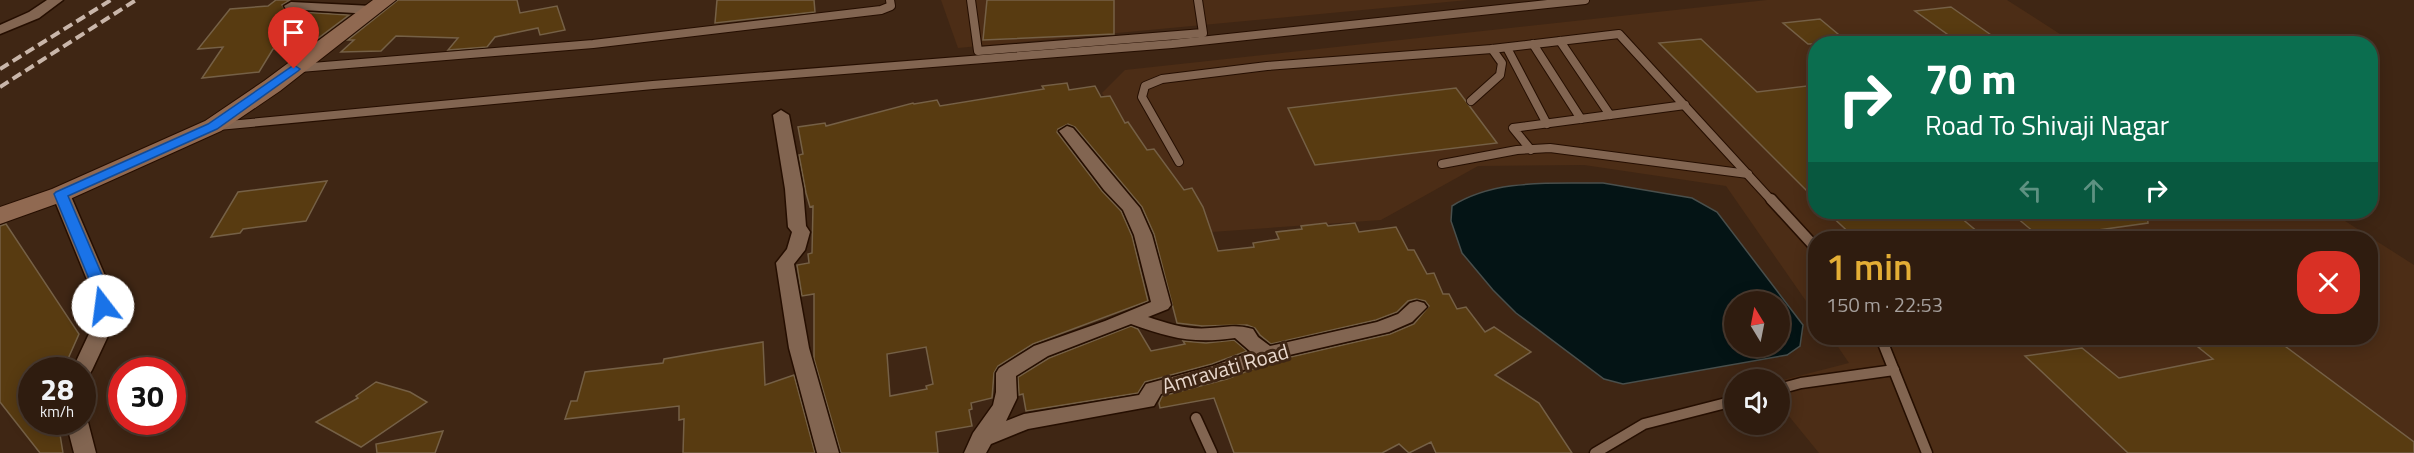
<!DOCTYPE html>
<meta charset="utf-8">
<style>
body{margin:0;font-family:"Titillium Web",sans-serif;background:#372518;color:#f1f3f6;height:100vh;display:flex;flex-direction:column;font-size:22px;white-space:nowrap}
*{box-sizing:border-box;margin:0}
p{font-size:20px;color:#a7a19e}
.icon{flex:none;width:33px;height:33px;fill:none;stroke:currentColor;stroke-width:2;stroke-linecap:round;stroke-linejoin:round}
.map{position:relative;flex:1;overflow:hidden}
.details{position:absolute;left:1808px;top:231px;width:570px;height:114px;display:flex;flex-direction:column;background:#2f1c0f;border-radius:24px;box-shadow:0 3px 15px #0003,0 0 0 2px #4a3a2f}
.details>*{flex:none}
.banner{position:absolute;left:1808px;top:36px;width:570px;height:183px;border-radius:24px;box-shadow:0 3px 15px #0003,0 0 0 2px #4a3a2f;background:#0b6e4f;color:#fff;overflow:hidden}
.needle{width:39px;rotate:350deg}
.buttons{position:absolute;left:1724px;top:291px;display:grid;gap:12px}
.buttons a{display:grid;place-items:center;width:66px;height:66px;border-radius:50%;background:#2f1c0f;box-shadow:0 3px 15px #0003,0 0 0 2px #4a3a2f;font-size:30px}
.speed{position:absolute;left:18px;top:357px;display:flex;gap:12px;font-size:30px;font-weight:700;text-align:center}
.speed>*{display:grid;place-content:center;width:78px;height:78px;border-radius:50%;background:#2f1c0f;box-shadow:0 3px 15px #0003,0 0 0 2px #4a3a2f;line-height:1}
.speed small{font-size:15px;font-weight:400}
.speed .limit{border:9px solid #d22;background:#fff;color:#111}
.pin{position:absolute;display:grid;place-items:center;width:51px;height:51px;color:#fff;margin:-62px -26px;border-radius:50% 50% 50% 0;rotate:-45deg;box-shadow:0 0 6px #0007}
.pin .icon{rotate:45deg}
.me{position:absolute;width:66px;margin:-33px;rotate:345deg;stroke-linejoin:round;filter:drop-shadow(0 0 4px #0008)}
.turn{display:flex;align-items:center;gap:21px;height:126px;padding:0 18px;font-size:27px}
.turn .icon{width:78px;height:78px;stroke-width:2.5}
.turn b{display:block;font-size:42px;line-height:51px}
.lanes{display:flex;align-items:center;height:57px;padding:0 18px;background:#0003;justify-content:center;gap:30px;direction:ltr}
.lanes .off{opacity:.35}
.round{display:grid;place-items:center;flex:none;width:63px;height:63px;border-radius:24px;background:#372518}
.head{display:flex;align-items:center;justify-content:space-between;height:102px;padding:0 18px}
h1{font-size:36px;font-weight:600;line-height:45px;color:#e4ae35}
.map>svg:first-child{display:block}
.built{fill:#4c2d16}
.water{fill:#041415;stroke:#494f4c;stroke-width:1.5;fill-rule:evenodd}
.building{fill:#583b11;stroke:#756046;stroke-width:1.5;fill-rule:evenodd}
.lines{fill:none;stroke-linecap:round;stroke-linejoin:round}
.lane-far1-casing{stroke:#250e00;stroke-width:10}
.lane-casing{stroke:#250e00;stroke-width:13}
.street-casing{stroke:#250e00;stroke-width:3}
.secondary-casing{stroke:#250e00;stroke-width:2}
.lane-far1{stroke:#826551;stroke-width:8}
.lane{stroke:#826551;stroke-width:10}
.street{fill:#826551;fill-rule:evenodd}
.secondary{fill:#906951;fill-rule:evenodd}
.rail{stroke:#c9b6aa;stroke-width:4;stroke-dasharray:10 5;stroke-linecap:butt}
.route{fill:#1a73e8;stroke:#114b97;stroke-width:1.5}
.labels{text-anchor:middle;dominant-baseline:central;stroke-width:6;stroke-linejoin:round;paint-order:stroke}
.street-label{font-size:21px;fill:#e9d8cd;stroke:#3f2614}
</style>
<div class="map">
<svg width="2414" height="453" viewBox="0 0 2414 453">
<rect width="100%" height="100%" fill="#3f2614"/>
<g class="built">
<path d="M941,0H1468L958,48Z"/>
<path d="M1767,0H2007L2074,43L1815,44V212H2331L2414,265V453H1819L1779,404V381L1849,363L1832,338H2370V238H1815V314L1726,186L1584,165L1478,166L1381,220L1183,234L1102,93L1125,70Z"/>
</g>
<path class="water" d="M1603,183L1692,198L1717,212L1803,325L1800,346L1787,355L1623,384L1604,379L1516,313L1493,290L1462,253L1451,221L1452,206C1496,178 1553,184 1603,183ZM1734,302H1779V346H1734Z"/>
<g class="building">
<path d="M276,0H290L282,5L286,11L349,15L309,45L273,49L259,72L202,78L223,47L198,49L230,9L268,6Z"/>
<path d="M398,0H517L520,13L557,6L565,30L540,35L538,28L495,37L487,47L448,50L458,38L396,36L381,51L341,52L354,40H348Z"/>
<path d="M717,0H814L815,12L715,23Z"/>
<path d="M987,0H1114V34L983,40Z"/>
<path d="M1951,7L2004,44H1961L1915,11Z"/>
<path d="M1820,19L1850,44H1808L1783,23Z"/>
<path d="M1701,39L1757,92L1815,85V199L1659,43Z"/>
<path d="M1067,83L1069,90L1095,86L1101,97L1110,96L1125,123L1128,122L1147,150L1154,149L1184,190L1192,188L1203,207L1218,251L1254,247L1253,243L1279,239L1276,232L1302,229L1301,226L1326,223L1328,226L1355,223L1359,232L1396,227L1408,250H1414L1427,274L1434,273L1443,294H1449L1457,309L1466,307L1485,332L1494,327L1531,352L1495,375L1539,403L1572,453H1436L1431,442L1409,453L1399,444L1382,453H1234L1214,398L1160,408L1159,403L1162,396L1227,379L1273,361L1390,334L1414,324L1429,306L1425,301L1416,299L1408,301L1397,312L1376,320L1271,344L1260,335L1255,328L1247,325L1202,326L1177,323L1154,234L1142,207L1075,127L1068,124L1058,129L1057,132L1102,191L1121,211L1132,236L1148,301L1033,344L998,366L994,373L992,398L971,403L972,409L969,410L972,426L936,432L938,453H841L814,359V294L802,296L797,265L809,263L808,254L812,253L813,206L810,207L806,193L799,155L803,154L798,127L825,123L826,126L913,103L914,104L937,100L940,106L1044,89L1042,86ZM926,347L933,384L926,386L927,389L890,396L887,354Z"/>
<path d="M1456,88L1497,143L1315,165L1288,108Z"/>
<path d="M327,181L306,221L243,229L240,233L211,237L238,192Z"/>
<path d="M1827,212H1954L1985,238H1855Z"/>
<path d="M2010,212H2147L2148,223L2041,238Z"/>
<path d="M6,224L79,334L63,370H32V422H58L63,453H40L0,402V226Z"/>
<path d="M1131,326L1138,329L1151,351L1185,344L1183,341L1206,343L1234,340L1247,351L1212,364L1145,382L1138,393L1026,411L1023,394L1019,395L1018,377L1049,358Z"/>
<path d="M2251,338H2274L2414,442V453H2128L2025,356L2082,348L2119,378L2213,359L2198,347Z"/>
<path d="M763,342L765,385L794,375L815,453H683L684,419L679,420V406L565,419L571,401H577L585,372L663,363L664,359Z"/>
<path d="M376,382L410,392L427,402L361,447L316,422L358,398L356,396Z"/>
<path d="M443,431L435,453H377L376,444Z"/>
</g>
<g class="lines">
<g class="lane-far1-casing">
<g id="lane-far1">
<path d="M971,0L978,51L1203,33L1198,0"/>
<path d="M1560,41L1610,115"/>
<path d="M1533,44L1581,119"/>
<path d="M1507,48L1547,124"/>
<path d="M300,68L593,44L881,10L891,6L890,0"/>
<path d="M1471,101L1500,75L1502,63L1492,49"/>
<path d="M218,126L653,85L1172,44L1585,0"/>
<path d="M1531,150L1513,128L1685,105"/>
<path d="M1179,162L1142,97L1145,86L1162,79L1267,66L1492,49L1619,34L1772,201"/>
<path d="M1442,164L1517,150L1550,148L1748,174"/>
</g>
</g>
<g class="lane-casing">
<g id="lane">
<path d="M1771,199L1815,247"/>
<path d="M1881,338L1927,453"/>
<path d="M1779,389L1801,383L1894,370"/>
<path d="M1196,418L1212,453"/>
<path d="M1595,453L1644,424L1734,401"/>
</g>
</g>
<g class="street-casing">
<g id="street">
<path d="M47,0H63L39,18L0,34V25L29,12Z"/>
<path d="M291,2L372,6L379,10L372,14L286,9L284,6Z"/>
<path d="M781,110L789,115L803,189L806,226L810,232L805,250L794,264L809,348L839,453H817L789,348L776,263L787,249L792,232L788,227L785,189L773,115Z"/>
<path d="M1067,126L1073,128L1140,208L1152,235L1171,305L1168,309L1148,317C1169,324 1188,330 1210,328C1228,327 1235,324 1253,329L1258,337L1270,346L1377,322L1398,314L1410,303L1417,301L1424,303L1427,307L1412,322L1389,332L1272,359L1226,377L1161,394L1154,406L1028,429L991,444L986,453H964L973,433L993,405L996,392V373L999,368L1034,346L1105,321L1151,302L1134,235L1123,210L1104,190L1059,131ZM1131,324C1171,338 1192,344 1235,338L1251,352L1213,366L1146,384L1139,395L1024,414L1006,421L1017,398L1016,376L1048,356Z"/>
<path d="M61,189L67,190L70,194L112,292L115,321L92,370L89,375L82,377V370H72L95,321L92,292L52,194L55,190Z"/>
<path d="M82,416L88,422L96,453H74L66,422H82Z"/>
</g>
</g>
<g class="secondary-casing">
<path id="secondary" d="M373,0H396L280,91L221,131L70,199L0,224V207L52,189L205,121L264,81Z"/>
</g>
<use href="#lane-far1" class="lane-far1"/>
<use href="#lane" class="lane"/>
<use href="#street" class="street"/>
<use href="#secondary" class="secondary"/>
<g class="rail">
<path d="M0,69L111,0"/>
<path d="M0,87L136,0"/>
</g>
</g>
<path class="route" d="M294,65L300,69L298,71L217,129L68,196L109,291L111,306L103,311L98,310L94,291L54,194L56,192L208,124Z"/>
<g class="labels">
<g class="street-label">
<text transform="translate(1225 368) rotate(-16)">Amravati Road</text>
</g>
</g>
</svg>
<div class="buttons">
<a><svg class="needle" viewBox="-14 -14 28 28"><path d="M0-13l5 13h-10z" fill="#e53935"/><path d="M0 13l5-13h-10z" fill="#a7a19e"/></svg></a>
<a><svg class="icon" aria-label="sound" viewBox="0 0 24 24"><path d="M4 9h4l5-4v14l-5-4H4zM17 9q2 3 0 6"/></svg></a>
</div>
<div class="speed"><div>28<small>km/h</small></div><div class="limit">30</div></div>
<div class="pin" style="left:294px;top:69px;background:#d93025"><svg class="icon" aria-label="arrive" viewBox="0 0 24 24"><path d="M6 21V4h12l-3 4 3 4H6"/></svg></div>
<svg class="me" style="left:103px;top:306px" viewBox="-20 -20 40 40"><circle r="19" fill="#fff"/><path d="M0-13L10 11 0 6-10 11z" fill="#1a73e8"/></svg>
<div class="banner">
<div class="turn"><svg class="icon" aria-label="right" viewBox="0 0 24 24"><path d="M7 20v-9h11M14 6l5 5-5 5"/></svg><div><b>70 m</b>Road To Shivaji Nagar</div></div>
<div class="lanes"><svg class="icon off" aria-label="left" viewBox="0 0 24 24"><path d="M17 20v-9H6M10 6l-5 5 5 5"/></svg><svg class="icon off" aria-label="ahead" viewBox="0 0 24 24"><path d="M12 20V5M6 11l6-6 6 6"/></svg><svg class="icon" aria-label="right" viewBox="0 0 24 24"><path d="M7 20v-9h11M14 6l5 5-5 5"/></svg></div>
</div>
<section class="details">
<div class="head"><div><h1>1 min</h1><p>150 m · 22:53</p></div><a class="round" style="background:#d93025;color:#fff"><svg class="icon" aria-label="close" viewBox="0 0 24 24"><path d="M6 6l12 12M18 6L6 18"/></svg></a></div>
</section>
</div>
